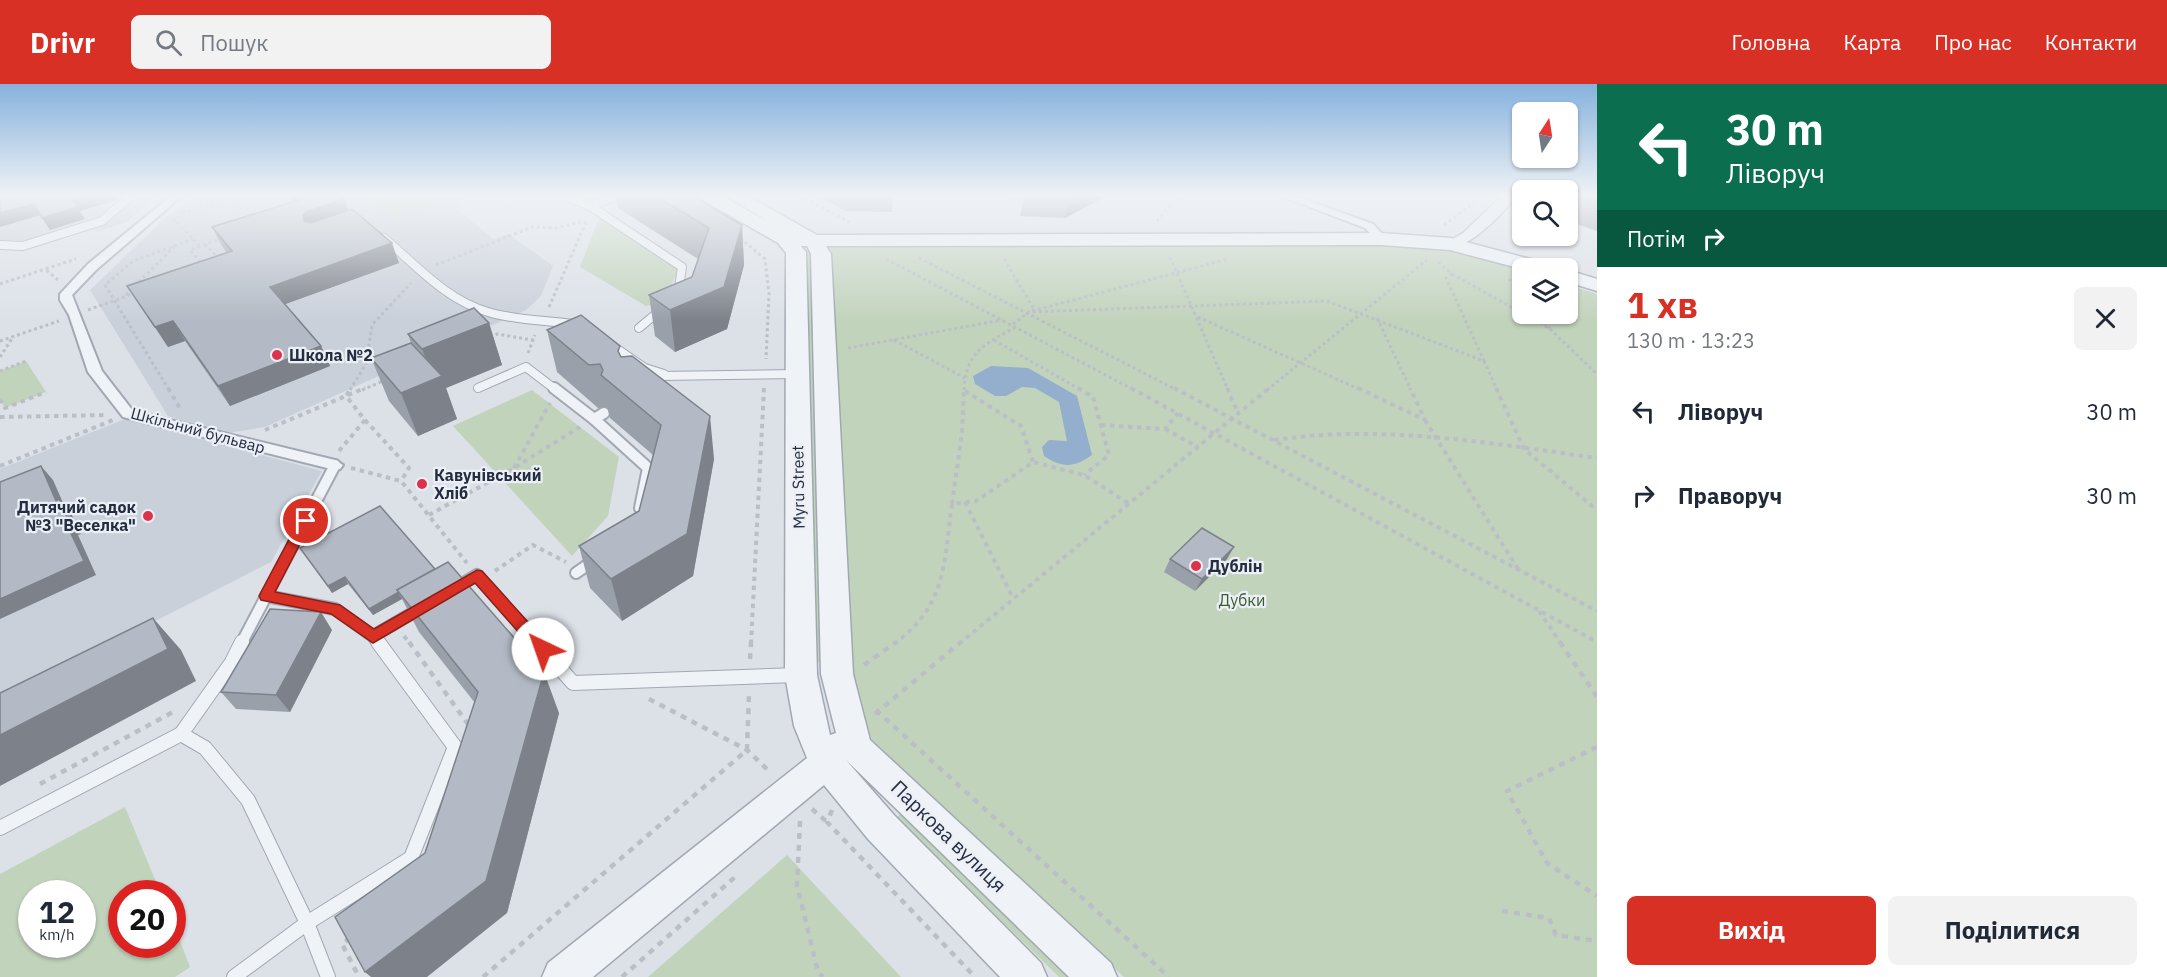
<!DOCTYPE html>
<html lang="uk">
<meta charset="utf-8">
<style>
body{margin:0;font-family:"IBM Plex Sans",sans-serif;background:#f2f2f3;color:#1f2937;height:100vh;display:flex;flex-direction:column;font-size:22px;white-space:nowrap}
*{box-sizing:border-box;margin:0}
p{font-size:20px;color:#747a83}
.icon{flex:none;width:33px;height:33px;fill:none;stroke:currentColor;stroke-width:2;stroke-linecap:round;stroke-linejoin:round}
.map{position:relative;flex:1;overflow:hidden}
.drawer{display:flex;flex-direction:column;background:#fff;width:570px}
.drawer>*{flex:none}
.top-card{background:#0b6e4f;color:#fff;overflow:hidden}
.needle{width:39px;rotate:12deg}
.controls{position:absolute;left:1512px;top:18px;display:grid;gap:12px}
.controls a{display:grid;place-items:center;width:66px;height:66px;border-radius:9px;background:#fff;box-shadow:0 2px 4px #0004;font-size:30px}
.speed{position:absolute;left:18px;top:796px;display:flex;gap:12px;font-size:30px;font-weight:700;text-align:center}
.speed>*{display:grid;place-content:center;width:78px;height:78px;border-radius:50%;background:#fff;box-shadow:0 2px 4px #0004;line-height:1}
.speed small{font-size:15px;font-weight:400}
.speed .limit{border:9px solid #d22;background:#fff;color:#111}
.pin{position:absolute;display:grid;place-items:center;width:51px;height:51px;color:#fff;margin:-26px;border:3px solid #fff;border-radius:50%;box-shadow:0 2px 6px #0007}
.me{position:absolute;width:66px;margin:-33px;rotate:318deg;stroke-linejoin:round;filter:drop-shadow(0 0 4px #0008)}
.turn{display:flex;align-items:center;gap:21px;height:126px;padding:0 30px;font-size:27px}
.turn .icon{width:78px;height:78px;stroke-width:2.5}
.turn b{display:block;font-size:42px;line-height:51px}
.then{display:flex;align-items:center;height:57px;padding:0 30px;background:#0003;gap:12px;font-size:22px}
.round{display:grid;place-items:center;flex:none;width:63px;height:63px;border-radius:9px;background:#f2f2f3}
.head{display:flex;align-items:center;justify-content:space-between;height:102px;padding:0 30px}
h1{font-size:36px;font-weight:700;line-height:45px;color:#d93025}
.action{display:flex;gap:12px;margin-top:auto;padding:12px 30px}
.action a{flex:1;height:69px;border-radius:9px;background:#d93025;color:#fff;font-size:24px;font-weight:700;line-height:69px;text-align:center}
.action a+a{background:#f2f2f3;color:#1f2937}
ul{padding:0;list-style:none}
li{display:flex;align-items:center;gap:18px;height:84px;padding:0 30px}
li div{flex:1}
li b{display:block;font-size:22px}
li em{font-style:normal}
header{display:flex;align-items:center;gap:36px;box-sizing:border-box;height:84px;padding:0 30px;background:#d93025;color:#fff}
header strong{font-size:28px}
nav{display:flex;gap:33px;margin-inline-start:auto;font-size:21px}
.search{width:420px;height:54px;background:#f2f2f3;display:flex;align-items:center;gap:15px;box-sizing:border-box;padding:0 21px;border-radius:9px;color:#747a83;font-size:22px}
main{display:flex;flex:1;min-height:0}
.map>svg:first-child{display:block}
.built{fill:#cad0da}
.green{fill:#c2d3bc;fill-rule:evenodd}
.water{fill:#93afcd}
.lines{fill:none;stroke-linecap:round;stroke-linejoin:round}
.service-far2-casing{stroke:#a1a8b2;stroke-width:10}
.service-far1-casing{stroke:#a1a8b2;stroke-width:14}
.service-casing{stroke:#a1a8b2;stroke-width:16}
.pedestrian-casing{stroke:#a1a8b2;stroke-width:4}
.minor-casing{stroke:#a1a8b2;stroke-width:3}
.tertiary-casing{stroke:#a1a8b2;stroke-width:3}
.path-far2{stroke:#babfc7;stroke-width:3;stroke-dasharray:3 3;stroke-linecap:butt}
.path-far1{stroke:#babfc7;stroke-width:4;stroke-dasharray:4.5 4.5;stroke-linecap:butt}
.path{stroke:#babfc7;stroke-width:4.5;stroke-dasharray:6 6;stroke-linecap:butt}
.service-far2{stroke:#eff2f6;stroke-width:8}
.service-far1{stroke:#eff2f6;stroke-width:10}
.service{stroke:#eff2f6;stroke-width:14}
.pedestrian{fill:#eff2f6;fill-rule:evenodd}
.minor{fill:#eff2f6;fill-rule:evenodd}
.tertiary{fill:#eff2f6;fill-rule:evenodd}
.wall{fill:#9aa0a9}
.shaded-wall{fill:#7d828a}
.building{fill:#b3bac5;stroke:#7d828a;stroke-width:1.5}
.route{fill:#d93025;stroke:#8d1f18;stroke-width:1.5}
.poi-dot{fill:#dc324c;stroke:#ecf0f6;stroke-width:2}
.labels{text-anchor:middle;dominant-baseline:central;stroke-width:4.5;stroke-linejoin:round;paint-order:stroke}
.poi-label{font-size:16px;font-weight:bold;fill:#242e40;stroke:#ecf0f6;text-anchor:start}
.street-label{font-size:16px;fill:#242e40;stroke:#ecf0f6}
.park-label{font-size:16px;fill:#395d30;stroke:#ecf0f6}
.near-street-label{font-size:20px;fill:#242e40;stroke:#ecf0f6}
</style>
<header>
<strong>Drivr</strong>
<div class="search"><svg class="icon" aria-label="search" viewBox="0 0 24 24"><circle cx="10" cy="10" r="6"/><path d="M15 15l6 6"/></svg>Пошук</div>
<nav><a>Головна</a><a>Карта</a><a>Про нас</a><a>Контакти</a></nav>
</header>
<main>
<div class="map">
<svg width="1597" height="893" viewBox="0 0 1597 893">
<rect width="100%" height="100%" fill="#dce1e8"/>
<g class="built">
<path d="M0,112H156L127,138L97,148L93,143L25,166L0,164Z"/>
<path d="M197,112H461L459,127L494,155L508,150L553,182L541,212L526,226L265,343L223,350L168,332L90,206L166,133Z"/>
<path d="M125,335L322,387L271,478L0,616V385Z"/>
</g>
<g class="green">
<path d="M366,112H446L450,114L395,134Z"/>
<path d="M599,134L683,178L662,219L646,222L580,183Z"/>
<path d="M1396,160L1466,170L1522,187V230H1568V201L1597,210V893H1124L873,658L854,615L824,162Z"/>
<path d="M804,167H813L827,578H814Z"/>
<path d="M26,277L46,308L5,324L0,315V287Z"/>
<path d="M532,306L619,373L608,432L572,472L453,342Z"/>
<path d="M125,723L161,810H122V861H172L173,839L190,883L175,893H0V790ZM32,810H82V861H32Z"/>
<path d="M906,725L1079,893H1059L896,734Z"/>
<path d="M787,771L901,893H648Z"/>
</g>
<path class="water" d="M991,282L1028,284L1077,312L1092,371C1074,384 1062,384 1044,372L1042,363L1049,356L1067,357L1059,318L1035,304L1022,303L1006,312H995L975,300L973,292Z"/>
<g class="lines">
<g class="service-far2-casing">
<g id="service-far2">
<path d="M565,112L590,122L682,183L678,210"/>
<path d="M590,122L616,112"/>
<path d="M384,154C416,181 446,216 488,228C517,237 549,236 579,241"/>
<path d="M0,161L23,162L102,137L131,112"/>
<path d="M639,244L663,224"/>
<path d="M610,260L645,284L664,290"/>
<path d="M660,292L797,290"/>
<path d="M478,304L526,283L556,306"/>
</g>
</g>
<g class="service-far1-casing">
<g id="service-far1">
<path d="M554,304L594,335L604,329"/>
<path d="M594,335L648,384L640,424"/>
<path d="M576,489L596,475"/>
<path d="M454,505L477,491L538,560"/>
<path d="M266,512L335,525L373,552"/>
<path d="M241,560L335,381"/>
<path d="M379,560L373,552L423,523"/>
</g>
</g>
<g class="service-casing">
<g id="service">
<path d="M242,558L232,578L181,650L205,664L248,716L307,839L411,774L455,663L378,558"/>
<path d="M537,558L573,599L797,591"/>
<path d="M0,744L181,650"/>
<path d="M234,893L307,839L328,893"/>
</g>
</g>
<g class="pedestrian-casing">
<g id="pedestrian">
<path d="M171,112H182L96,186L72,211L102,287L133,327L335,376L343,381L340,385L335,386L123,333L88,288L69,231L60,216V210L88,180Z"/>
<path d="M1281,112H1295L1373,140L1387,155L1377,157L1365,144Z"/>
</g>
</g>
<g class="minor-casing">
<path id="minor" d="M1502,112H1516C1504,128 1467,168 1446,163L1444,160L1463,149Z"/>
</g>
<g class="tertiary-casing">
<g id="tertiary">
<path d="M701,112H721L769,138L727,112H748L817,151L1381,149L1451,154L1549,180L1552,184L1522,185L1450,166L1381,161L826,162L831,170L853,590L870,656L1111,879L1117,893H1069L846,676L894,731L1041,879L1047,893H1000L868,755L824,701L593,893H542L548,879L807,674L794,642L785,591L786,169L778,159L703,116ZM801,162H807L811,170L821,590L836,649L830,651L817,591L806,168Z"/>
<path d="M1568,186L1597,195V207L1568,198Z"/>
</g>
</g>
<g class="path-far2">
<path d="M227,112L252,135"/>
<path d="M800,112L849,138"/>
<path d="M984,112L1029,113"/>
<path d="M182,129L230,114"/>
<path d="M173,134L200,162L221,155"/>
<path d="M1157,137L1178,112"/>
<path d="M1444,141L1474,119"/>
<path d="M740,154L765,175L769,210L766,275"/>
<path d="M205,160L219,175"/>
<path d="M200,162L190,166L202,180"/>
<path d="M1170,173L1228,306"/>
<path d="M919,174L1177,306"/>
<path d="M886,175L1134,306"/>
<path d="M1004,175L1035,227"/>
<path d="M436,181L532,143L556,144L585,137"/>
<path d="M1452,190L1522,229"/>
<path d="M1509,195L1522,211"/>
<path d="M58,196L45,185L76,175"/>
<path d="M0,200L45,185"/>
<path d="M126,211L176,161"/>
<path d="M549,223L587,136"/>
<path d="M88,226L135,209"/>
<path d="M1032,227L1228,175"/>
<path d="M1524,230L1550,245L1538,230"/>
<path d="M1198,233L1361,306"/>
<path d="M1377,234L1411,306"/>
<path d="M1013,240L1029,228L1327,217L1484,277L1446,194L1452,190L1436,176"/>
<path d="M1550,245L1597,290"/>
<path d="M490,253L497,250L533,256"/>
<path d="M894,256L965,294"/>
<path d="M994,256L1081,306"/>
<path d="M0,257L59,237"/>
<path d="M848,264L1002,236"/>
<path d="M528,269L535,251"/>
<path d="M0,273L13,253"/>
<path d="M1484,277L1497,306"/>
<path d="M0,287L26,277"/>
<path d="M169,306L105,201L133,177L193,155"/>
<path d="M350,306L366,280L372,241L411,199"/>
<path d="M362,306L383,297"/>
<path d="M964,306C966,267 985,260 1016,243"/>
<path d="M1267,306L1427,176"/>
</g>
<g class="path-far1">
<path d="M168,304L181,326"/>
<path d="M1078,304L1093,313L1109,371L1084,391"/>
<path d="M1131,304L1597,558"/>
<path d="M1174,304L1597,527"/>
<path d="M1227,304L1238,329"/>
<path d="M1358,304L1425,336L1410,304"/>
<path d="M1496,304L1524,365L1597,426"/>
<path d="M965,307L1021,342L1033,378"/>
<path d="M0,315L5,324L46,308"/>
<path d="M0,333L106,331"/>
<path d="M365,336L409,384L401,397"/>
<path d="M1425,336L1518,485"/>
<path d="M1101,341L1165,345L1178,329"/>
<path d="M1165,345L1198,363"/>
<path d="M265,346L365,304"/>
<path d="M1274,356C1383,340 1489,359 1597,374"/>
<path d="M339,367L365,336L346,312L351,304"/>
<path d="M0,382L113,336"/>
<path d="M351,384L401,397L467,479"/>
<path d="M514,384L550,319"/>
<path d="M965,418L1013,514"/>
<path d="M952,420L962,348L964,304"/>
<path d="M429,431L514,384L580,343"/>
<path d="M495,487L533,461L566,478"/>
<path d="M1539,527L1561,560"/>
<path d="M404,552L410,560"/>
<path d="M751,560L764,304"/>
<path d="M894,560C948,520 943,480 952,420L976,417L1033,378L1084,391L1128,419"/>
<path d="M959,560L1269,304"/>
</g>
<g class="path">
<path d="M409,558L470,643"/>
<path d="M1560,558L1597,613"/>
<path d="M750,575L751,558"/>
<path d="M864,581L896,558"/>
<path d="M649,615L747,666L770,688"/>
<path d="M876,626L1169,893"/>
<path d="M875,630L961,558"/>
<path d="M1597,663L1507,707L1547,779L1597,812"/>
<path d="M40,700L173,628"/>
<path d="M812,725L827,738"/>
<path d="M832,726L827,738L975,893"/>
<path d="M800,737L797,801L818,888L823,893"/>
<path d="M1502,827L1549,834L1556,851L1597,857"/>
<path d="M350,854L342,860L359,893"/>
<path d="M483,893L747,666L749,610"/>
<path d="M622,893L735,793"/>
</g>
<use href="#service-far2" class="service-far2"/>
<use href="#service-far1" class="service-far1"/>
<use href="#service" class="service"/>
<use href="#pedestrian" class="pedestrian"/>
<use href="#minor" class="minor"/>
<use href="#tertiary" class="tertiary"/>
</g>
<g class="wall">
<path d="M289,112H340L344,115L348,126L399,179L285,220L321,262L330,282L230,322L185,257L168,263L127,202L227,169L222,162L212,143L292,118Z"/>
<path d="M616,112H693L742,141L744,181L727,245L675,268L655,252L649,211L692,193L698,175L618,124Z"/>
<path d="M817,112H893L892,128L846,127Z"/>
<path d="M1024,112H1106L1065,134L1020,132Z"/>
<path d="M1568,112H1597V147L1568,137Z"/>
<path d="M489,239L502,281L446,304L457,335L418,352L389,317L371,274L411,259L408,250Z"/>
<path d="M547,246L622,273L714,375L693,492L622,537L590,504L579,462L639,427L653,371L610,334L607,323L598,324L557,288Z"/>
<path d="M380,422L559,629L507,829L425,769L475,619L419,548L402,515L373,531L348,500L332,509L300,464Z"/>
<path d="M1170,475H1227L1195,507L1164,488Z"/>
<path d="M332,546L290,628L236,625L221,608Z"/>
</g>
<g class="shaded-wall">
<path d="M86,112H114L117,116L80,127L85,135L50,146L42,134L73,115Z"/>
<path d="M1070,112H1106L1065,134Z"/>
<path d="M344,115L351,134L311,150L304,137L303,131L306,128Z"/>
<path d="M34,120L41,131L0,143V129Z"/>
<path d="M742,141L744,181L727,245L675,268L670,226Z"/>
<path d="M392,159L399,179L280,222L270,203Z"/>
<path d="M173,237L185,257L168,263L155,243Z"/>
<path d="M489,239L502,281L446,304L457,335L418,352L401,309L434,296L422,265Z"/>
<path d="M321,262L330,282L230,322L218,302Z"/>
<path d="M710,332L714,375L693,492L622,537L611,495Z"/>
<path d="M41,382L53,396L64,421L71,429L81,450L78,451L96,491L0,535V515L56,417Z"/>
<path d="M1234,463L1227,475L1195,507L1202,495Z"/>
<path d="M345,493L348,500L332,509L328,502Z"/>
<path d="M398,508L402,515L373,531L369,525Z"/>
<path d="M321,528L332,546L290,628L276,611Z"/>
<path d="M153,534L181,566L196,597L0,702V651Z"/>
<path d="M544,588L559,629L507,829L427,893H371L365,888Z"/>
</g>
<g class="building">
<path d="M0,112H86L73,115L78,123L42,134L34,120L0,129Z"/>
<path d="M293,112H340L344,115L306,128L303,131L304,137L311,139L352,125L392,159L270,203L321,262L218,302L173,237L155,243L127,202L232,167L212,143L299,116Z"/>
<path d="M656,112H693L742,141L724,203L670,226L649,211L692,193L709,144Z"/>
<path d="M1578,112H1597V118Z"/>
<path d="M474,224L489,239L422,265L408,250Z"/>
<path d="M581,231L620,262L618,267L621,273L632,272L710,332L687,450L611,495L579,462L639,427L661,341L601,291L603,286L600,280L589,281L547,246Z"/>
<path d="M411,259L442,292L401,309L371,274Z"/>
<path d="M41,382L56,417L59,415L68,436L65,437L84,477L0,515V398Z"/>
<path d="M380,422L435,485L397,506L399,508L369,525L345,493L328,502L300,464Z"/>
<path d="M1202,444L1234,463L1202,495L1170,475Z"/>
<path d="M448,478L544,588L486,797L365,888L335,833L425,769L478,608L397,506Z"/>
<path d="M270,525L321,528L276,611L221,608Z"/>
<path d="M153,534L168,565L0,651V609Z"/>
</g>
<linearGradient id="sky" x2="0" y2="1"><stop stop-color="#86b2dd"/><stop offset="0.47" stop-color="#eff2f5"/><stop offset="1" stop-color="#eff2f5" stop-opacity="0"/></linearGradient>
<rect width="1597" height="237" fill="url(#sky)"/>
<path class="route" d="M306,432L312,437L275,508L340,521L374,545L477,486L482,487L548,560L550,565L548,569H537L475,499L373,559L331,530L261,516L259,512L261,508L301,433Z"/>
<g class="poi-dot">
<circle cx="277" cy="271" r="6"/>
<circle cx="422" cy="400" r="6"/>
<circle cx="148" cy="432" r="6"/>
<circle cx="1196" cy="482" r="6"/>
</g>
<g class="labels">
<g class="poi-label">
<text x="289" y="271">Школа №2</text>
<text x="434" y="391">Кавунівський<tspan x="434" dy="18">Хліб</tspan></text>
<text x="136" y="423" text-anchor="end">Дитячий садок<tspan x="136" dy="18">№3 "Веселка"</tspan></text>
<text x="1208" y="482">Дублін</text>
</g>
<g class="street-label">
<text transform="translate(198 346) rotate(15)">Шкільний бульвар</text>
<text transform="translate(798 403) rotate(-91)">Myru Street</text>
</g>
<g class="park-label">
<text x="1242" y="516">Дубки</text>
</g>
<g class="near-street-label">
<text transform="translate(949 752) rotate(44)">Паркова вулиця</text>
</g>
</g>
</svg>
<div class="controls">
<a><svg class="needle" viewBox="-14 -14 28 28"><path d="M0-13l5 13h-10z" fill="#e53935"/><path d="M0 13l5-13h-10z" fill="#747a83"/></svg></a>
<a><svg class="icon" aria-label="search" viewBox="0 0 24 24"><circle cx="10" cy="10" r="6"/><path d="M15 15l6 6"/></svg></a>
<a><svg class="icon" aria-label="layers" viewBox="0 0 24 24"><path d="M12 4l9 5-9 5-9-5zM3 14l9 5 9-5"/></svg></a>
</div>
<div class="speed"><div>12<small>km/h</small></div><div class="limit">20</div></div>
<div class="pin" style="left:306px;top:437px;background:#d93025"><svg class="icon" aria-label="arrive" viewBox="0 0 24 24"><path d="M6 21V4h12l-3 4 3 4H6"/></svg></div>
<svg class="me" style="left:543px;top:565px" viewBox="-20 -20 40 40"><circle r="19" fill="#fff"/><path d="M0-13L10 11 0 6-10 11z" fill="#d93025"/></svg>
</div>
<section class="drawer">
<div class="top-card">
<div class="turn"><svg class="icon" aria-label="left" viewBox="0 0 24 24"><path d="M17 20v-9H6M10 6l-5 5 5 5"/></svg><div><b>30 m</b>Ліворуч</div></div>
<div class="then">Потім<svg class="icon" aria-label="right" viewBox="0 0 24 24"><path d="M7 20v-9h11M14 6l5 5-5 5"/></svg></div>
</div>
<div class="head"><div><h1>1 хв</h1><p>130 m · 13:23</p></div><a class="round"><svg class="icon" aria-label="close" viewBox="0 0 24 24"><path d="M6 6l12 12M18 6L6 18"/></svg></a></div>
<ul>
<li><svg class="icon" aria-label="left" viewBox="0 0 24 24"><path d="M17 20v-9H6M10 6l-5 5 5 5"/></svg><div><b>Ліворуч</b></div><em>30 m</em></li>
<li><svg class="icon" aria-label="right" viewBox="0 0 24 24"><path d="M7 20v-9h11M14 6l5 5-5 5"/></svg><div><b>Праворуч</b></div><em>30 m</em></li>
</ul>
<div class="action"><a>Вихід</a><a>Поділитися</a></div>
</section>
</main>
